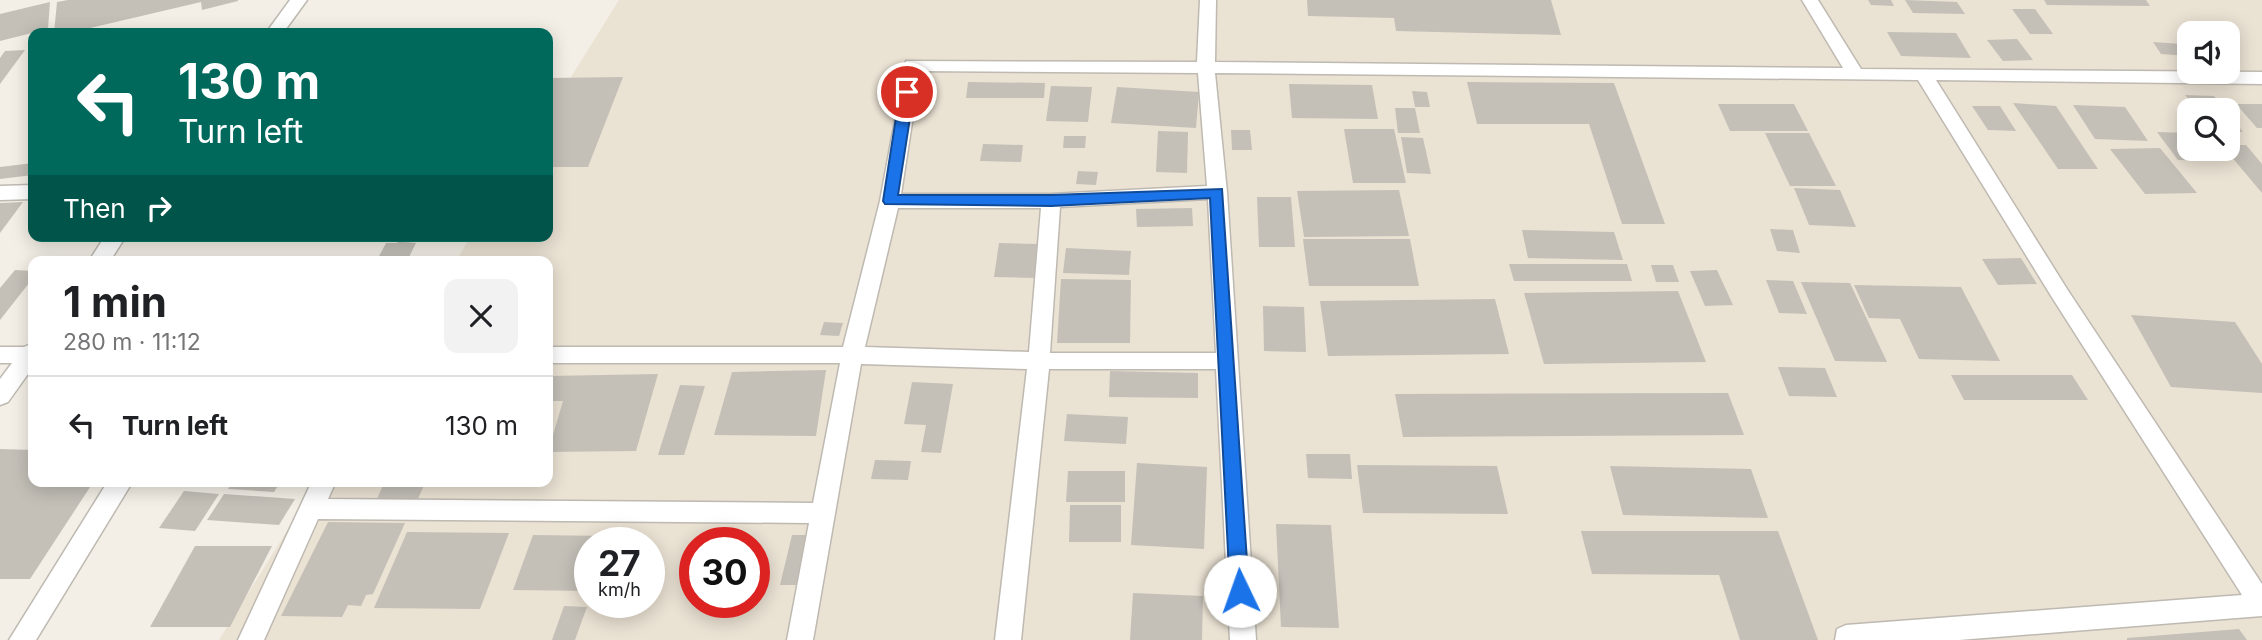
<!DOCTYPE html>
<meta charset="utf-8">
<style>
body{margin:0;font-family:Inter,sans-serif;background:#f2f2f2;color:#202124;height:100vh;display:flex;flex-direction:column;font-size:26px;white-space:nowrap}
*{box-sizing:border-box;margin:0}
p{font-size:23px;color:#757577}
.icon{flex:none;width:38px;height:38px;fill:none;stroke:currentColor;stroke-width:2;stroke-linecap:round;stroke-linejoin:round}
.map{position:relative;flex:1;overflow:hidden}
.sheet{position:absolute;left:28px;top:256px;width:525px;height:231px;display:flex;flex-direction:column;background:#fff;border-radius:14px;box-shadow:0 4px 18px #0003}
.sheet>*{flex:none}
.banner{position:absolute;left:28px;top:28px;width:525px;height:214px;border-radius:14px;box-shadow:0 4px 18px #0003;background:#00695c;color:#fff;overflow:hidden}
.controls{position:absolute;left:2177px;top:21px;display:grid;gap:14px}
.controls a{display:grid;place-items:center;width:63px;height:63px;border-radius:14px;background:#fff;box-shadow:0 4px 18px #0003;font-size:35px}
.speed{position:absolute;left:574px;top:527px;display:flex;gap:14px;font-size:35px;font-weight:700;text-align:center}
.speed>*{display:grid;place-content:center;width:91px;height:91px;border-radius:50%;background:#fff;box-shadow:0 4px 18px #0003;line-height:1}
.speed small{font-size:18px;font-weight:400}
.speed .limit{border:10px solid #d22;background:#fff;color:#111}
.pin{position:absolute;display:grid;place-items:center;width:60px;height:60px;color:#fff;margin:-30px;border:4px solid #fff;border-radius:50%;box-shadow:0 2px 7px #0007}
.me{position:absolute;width:77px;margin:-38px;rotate:357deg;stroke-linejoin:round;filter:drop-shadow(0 0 5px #0008)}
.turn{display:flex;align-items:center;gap:24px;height:147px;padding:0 35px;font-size:32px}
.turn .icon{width:91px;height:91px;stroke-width:2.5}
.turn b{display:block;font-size:49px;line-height:60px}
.then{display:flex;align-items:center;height:66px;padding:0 35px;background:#0003;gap:14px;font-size:26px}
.round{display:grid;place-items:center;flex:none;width:74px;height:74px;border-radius:14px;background:#f2f2f2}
.head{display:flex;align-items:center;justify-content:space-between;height:119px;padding:0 35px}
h1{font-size:42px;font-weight:700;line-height:52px}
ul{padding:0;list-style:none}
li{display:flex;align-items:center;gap:21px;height:98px;padding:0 35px;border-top:2px solid #e0e0e0}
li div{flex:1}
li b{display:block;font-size:26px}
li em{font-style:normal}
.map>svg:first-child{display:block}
.built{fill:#eae2d3;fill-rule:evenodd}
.building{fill:#c4c0b8}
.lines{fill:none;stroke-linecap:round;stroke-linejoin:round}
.minor-casing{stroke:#beb9b1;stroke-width:3}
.minor{fill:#fff;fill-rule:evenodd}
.route{fill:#1a73e8;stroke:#114b97;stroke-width:2}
</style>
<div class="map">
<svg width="2262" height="640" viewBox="0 0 2262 640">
<rect width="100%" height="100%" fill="#f3efe6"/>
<path class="built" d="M619,0H2262V640H219L318,481H548V261H456L471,236H548V114ZM2189,33H2228V72H2189ZM2189,110H2228V149H2189ZM590,542H649V602H590ZM695,542H754V602H695Z"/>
<g class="building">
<path d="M68,0H238V1L202,10L201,2L69,33H54L57,2Z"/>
<path d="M1307,0H1551L1561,35L1396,31L1394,18L1308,16Z"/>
<path d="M1868,0H1891L1894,6L1871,5Z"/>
<path d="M1905,0L1957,2L1965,14L1913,13Z"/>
<path d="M2044,0H2146L2150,6L2047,5Z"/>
<path d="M50,2L48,29L0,41V14Z"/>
<path d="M2012,9H2035L2053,34H2030Z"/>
<path d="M1887,32L1956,33L1971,58L1901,56Z"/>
<path d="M2017,39L2033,60L2003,61L1987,40Z"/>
<path d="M2153,42L2182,44L2189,56L2161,54Z"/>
<path d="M25,50L0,84V58L5,51Z"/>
<path d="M623,77L588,167H548V78Z"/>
<path d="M968,82L1045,83L1044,98H966Z"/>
<path d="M1467,82L1614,83L1665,224H1622L1589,124H1477Z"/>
<path d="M1289,84L1372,85L1378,119L1292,118Z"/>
<path d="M1051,86L1092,87L1088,122L1046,121Z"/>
<path d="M1117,87L1199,92L1196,128L1111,123Z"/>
<path d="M1412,91L1427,92L1430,107H1415Z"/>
<path d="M2185,95L2214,96L2226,110H2197Z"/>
<path d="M2013,103L2056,106L2098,169H2058Z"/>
<path d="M1718,104H1794L1808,131H1730Z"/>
<path d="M2236,104H2262V128H2257Z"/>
<path d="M2073,105L2125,107L2148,141L2095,139Z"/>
<path d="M1972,106H2000L2016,131L1988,130Z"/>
<path d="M1395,108H1415L1420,133H1398Z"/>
<path d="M2228,113L2243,132L2228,131Z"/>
<path d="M1344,129H1394L1406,183H1353Z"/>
<path d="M1231,130H1250L1252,150H1232Z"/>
<path d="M1158,131L1188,132L1187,173L1156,172Z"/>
<path d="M2157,132L2189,133V149H2204L2214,161L2178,160Z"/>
<path d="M1765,133H1809L1836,186H1790Z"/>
<path d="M1064,136H1086L1085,148H1063Z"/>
<path d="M1401,137L1423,138L1431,174L1407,173Z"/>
<path d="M983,144L1023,145L1021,162L980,161Z"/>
<path d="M2228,145H2246L2262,164V193L2225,149H2228Z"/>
<path d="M2160,148L2197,193L2145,194L2110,149Z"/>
<path d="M33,163V175L0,179V167Z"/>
<path d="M1078,171L1098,172L1096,185L1076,184Z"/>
<path d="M1794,188L1840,190L1856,227L1809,225Z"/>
<path d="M1399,190L1409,236L1304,237L1297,191Z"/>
<path d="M1257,197H1291L1295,247H1259Z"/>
<path d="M23,202L0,233V203Z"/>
<path d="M1192,208L1193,226L1137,227L1136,209Z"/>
<path d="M1770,229L1793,230L1800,253L1777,251Z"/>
<path d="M1522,230L1614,232L1623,260L1528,258Z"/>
<path d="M400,236H422L419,242H405L416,243L407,261L377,260L386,243H397Z"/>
<path d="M1303,239H1410L1419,286H1309Z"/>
<path d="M999,243L1039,244L1034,278L994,277Z"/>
<path d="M1066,248L1131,251L1129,275L1063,273Z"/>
<path d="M2021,258L2037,284L1998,285L1982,259Z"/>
<path d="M1509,264H1627L1632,281H1514Z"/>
<path d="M1651,265H1673L1679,282H1656Z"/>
<path d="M15,270L33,271V278L0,320V288Z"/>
<path d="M1717,270L1733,305L1705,306L1690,271Z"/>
<path d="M1061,279L1131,280L1130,343H1057Z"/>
<path d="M1766,280L1793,281L1807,314L1779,313Z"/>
<path d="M1801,282L1850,283L1887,362L1835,361Z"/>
<path d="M1854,285L1961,287L2000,361L1919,359L1900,319L1869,318Z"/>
<path d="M1678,291L1706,362L1544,364L1524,293Z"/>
<path d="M1495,299L1509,354L1328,356L1320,301Z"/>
<path d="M1263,306L1304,307L1306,352L1264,351Z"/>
<path d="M2131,315L2235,322L2262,364V393L2171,387Z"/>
<path d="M824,322L843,323L839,336L820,335Z"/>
<path d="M1778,367L1825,368L1837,397L1789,396Z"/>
<path d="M826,370L816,436L714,435L732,372Z"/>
<path d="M1110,371L1198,373V398L1109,397Z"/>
<path d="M658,374L636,451L548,452L563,401H548V376Z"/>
<path d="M1951,375H2072L2088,400H1964Z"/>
<path d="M912,382L953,384L941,453L921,452L926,425L904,424Z"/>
<path d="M680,385L705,386L684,455H658Z"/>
<path d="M1728,393L1744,435L1403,437L1395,394Z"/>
<path d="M1067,414L1128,417L1126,444L1064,441Z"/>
<path d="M0,449L33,450V481H94L30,579H0Z"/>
<path d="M1306,454H1350L1352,479L1308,478Z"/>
<path d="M875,460L911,461L908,480L871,479Z"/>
<path d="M1137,463L1207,467L1204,549L1131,545Z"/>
<path d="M1357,465L1497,466L1508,514L1363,513Z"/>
<path d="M1610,466L1751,469L1768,518L1623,515Z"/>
<path d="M1068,471H1125V502H1066Z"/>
<path d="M233,481H281L274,492L228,489Z"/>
<path d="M385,481H426L416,503H375Z"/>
<path d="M184,491L219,494L195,531L159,528Z"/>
<path d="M224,494L295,499L279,525L207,520Z"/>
<path d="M1070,505H1121V542H1069Z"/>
<path d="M328,522L405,523L373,594L366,595L361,606L348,605L342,617L281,616Z"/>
<path d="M1276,524L1331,525L1339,628L1281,627Z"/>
<path d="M1581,531H1778L1818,640H1740L1719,575L1592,574Z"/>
<path d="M407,532L509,533L480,609L374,608Z"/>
<path d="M533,535L610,536L608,542H590V591L513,590Z"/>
<path d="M792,535H815L804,585H780Z"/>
<path d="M195,546H272L230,627H150Z"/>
<path d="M1133,593L1203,596L1202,640H1130Z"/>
<path d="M564,606L587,607L575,640H552Z"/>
<path d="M2239,629L2247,640H2127V638Z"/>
</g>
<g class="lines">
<g class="minor-casing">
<g id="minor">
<path d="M290,0H307L283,33H266Z"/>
<path d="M1200,0H1216L1215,62L1843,68L1802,0H1818L1861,69L2262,72V84L1936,80L2067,289L2262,584V616L1959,640H1835L1837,629L1846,625L2242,595L2053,299L1918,80L1215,73L1227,192L1256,640H1230L1216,369H1049L1021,640H995L1027,369L861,364L813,640H787L809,523L318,519L264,640H238L312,481H336L328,499L813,503L840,363H548V347H843L880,201L906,61L1197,62ZM920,71L1198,73L1207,186L1051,194H901ZM1208,199L1216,353H1050L1060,207ZM898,208H1041L1029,352L865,347Z"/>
<path d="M33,185V199L0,200V186Z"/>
<path d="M105,236H126L110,261H89Z"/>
<path d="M33,343V367L8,402L0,405V379L12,363H0V347H24Z"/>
<path d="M108,481H133L36,640H9Z"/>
</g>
</g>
<use href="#minor" class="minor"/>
</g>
<path class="route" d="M907,88L914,92L898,195H1051L1222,189L1249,591L1247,597L1240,599L1233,597L1230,591L1210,198L1051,206L885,204L883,201L900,92Z"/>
</svg>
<div class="controls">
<a><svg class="icon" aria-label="sound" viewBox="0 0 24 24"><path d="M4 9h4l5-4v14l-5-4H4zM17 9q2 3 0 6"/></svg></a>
<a><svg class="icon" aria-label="search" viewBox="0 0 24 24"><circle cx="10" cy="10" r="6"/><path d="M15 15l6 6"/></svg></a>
</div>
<div class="speed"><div>27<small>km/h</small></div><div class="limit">30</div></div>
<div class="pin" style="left:907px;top:92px;background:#d93025"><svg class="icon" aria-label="arrive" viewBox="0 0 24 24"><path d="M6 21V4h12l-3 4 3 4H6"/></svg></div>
<svg class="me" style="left:1240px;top:591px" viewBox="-20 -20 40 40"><circle r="19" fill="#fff"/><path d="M0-13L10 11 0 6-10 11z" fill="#1a73e8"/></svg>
<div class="banner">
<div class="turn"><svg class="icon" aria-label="left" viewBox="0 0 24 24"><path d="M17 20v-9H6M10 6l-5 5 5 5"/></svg><div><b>130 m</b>Turn left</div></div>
<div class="then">Then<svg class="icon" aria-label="right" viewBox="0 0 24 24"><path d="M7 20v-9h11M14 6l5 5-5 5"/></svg></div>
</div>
<section class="sheet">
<div class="head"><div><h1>1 min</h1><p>280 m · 11:12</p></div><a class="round"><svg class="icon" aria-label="close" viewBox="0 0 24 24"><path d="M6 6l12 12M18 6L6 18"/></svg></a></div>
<ul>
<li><svg class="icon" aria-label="left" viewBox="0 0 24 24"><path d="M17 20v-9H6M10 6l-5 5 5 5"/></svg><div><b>Turn left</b></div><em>130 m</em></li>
</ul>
</section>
</div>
